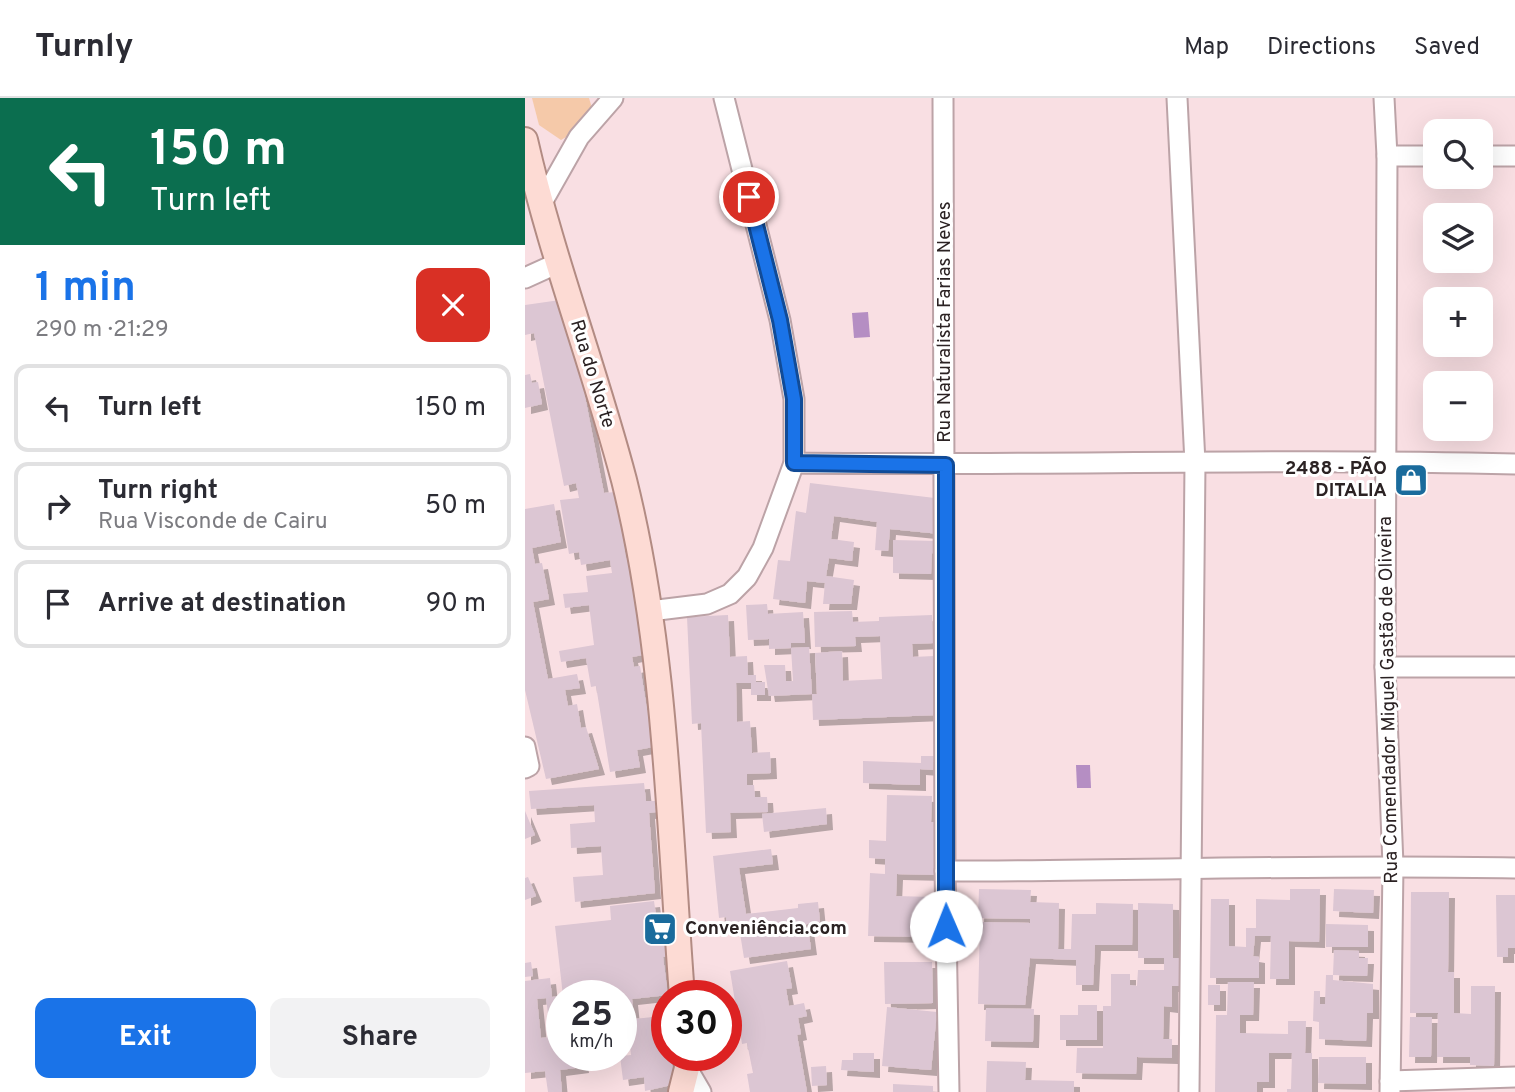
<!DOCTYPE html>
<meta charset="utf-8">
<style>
body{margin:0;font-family:Overpass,sans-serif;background:#f2f2f3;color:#2b2b33;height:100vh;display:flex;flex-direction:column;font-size:26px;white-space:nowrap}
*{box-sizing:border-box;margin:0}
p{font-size:23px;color:#7c7c81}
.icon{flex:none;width:38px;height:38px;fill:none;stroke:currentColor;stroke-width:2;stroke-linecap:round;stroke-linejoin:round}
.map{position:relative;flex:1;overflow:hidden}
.side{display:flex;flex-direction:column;background:#fff;width:525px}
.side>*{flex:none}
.banner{background:#0b6e4f;color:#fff;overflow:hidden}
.controls{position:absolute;left:898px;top:21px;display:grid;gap:14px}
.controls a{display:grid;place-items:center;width:70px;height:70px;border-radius:14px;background:#fff;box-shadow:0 7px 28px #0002;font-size:35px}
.speed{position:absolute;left:21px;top:882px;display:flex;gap:14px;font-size:35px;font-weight:700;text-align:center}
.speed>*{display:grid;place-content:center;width:91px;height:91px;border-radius:50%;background:#fff;box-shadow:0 7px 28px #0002;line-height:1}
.speed small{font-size:18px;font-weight:400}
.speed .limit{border:10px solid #d22;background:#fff;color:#111}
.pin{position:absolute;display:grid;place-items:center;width:60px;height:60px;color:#fff;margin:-30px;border:4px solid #fff;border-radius:50%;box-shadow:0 2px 7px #0007}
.me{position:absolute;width:77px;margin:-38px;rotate:359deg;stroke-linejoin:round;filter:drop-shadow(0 0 5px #0008)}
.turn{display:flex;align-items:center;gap:24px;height:147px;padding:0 35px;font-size:32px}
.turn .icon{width:91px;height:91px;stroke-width:2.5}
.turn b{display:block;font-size:49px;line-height:60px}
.round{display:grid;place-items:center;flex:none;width:74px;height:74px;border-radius:14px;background:#f2f2f3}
.head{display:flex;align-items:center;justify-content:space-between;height:119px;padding:0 35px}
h1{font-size:42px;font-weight:700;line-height:52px;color:#1a73e8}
.primary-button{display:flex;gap:14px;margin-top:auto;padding:14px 35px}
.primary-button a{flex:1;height:80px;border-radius:14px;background:#1a73e8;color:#fff;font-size:28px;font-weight:700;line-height:80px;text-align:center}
.primary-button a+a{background:#f2f2f3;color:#2b2b33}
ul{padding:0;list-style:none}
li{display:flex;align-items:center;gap:21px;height:88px;margin:0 14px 10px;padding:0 21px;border:4px solid #e1e1e2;border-radius:14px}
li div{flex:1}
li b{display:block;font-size:26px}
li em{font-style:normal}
header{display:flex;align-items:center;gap:42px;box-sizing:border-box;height:98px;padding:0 35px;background:#fff;border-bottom:2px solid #e1e1e2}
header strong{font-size:33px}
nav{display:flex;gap:38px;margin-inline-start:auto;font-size:24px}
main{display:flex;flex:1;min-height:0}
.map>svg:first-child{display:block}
.green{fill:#f5c9a9}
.water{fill:#b58ec3}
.building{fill:#dcc6d3;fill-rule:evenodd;filter:url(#shadow)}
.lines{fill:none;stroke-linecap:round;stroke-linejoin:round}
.minor-casing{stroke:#bca3a7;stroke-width:23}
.major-casing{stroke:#b28b83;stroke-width:28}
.minor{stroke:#fff;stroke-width:19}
.major{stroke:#fddbd4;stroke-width:24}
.route-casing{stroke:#114b97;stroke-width:18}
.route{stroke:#1a73e8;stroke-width:12}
.labels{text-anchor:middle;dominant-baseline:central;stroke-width:6;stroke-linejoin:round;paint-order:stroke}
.street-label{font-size:19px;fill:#2b2223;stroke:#fff}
.poi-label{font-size:19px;font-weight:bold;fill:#2b2223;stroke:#fff;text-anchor:end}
</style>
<header>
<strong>Turnly</strong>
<nav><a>Map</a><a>Directions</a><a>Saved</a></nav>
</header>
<main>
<section class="side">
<div class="banner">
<div class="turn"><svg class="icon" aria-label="left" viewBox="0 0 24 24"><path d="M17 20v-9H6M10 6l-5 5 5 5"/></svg><div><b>150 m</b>Turn left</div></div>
</div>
<div class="head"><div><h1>1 min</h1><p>290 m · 21:29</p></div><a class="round" style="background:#d93025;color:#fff"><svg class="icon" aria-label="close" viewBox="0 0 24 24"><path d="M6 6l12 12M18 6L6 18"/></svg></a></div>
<ul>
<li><svg class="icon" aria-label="left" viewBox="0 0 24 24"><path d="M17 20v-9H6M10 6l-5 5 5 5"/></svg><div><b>Turn left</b></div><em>150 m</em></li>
<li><svg class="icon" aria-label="right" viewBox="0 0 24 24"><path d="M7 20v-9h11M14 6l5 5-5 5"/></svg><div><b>Turn right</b><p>Rua Visconde de Cairu</p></div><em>50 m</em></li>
<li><svg class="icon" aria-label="arrive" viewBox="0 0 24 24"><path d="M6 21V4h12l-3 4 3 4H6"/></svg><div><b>Arrive at destination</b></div><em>90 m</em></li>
</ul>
<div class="primary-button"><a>Exit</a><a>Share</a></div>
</section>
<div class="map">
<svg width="990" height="994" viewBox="0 0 990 994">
<defs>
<filter id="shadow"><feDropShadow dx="6" dy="6" stdDeviation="0" flood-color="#0004"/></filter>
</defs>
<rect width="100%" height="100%" fill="#f9dfe3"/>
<path class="green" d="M7,0H64L69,17L60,28L36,42L14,27Z"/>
<g class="water">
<path d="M343,214L345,239L329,240L327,215Z"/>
<path d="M551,667H565L566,690H552Z"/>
</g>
<g class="building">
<path d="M35,202L46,228L79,395L90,394L101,460L110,459L123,556L107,559L109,569L115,568L128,649L112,652L115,669L85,674L71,588L66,589L61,560L36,564L34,553L69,547L64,507L40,510L38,496L63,494L61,478L87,475L85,462L56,467L54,454L44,456L35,402L54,400L51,385L39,388L9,235L0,237V207Z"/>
<path d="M5,276L7,285L13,284L17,306L0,310V277Z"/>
<path d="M285,385L418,401L415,436L365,431L363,453L350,452L352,424L309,418L306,441L329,444L327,463L304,460L301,478L329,482L326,506H298L300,485L282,483L280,505L248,501L253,462L265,463L271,413L281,415Z"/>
<path d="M29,406L36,444L7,450L10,466L17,465L24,501L8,504L23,581L52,576L55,590L40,592L43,608L52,606L56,630L61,629L74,671L21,681L0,592V411Z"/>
<path d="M368,442L413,443V456L407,455L406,476L368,475Z"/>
<path d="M242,506L243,516L278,514L280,545H266V550L244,551V541L223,542L221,507Z"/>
<path d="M327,513L328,524L354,523V519L407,517L408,545L387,546L388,559L409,558L412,617L288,622L287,596H292L290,555L317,553L318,583L357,581L355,538L330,539L331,548L290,549L289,514Z"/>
<path d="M203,517L205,559L222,558L223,577H231V584H240V597H226V585H211L212,624L225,623L227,655L245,654L246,675L222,676V687H229L230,699H242L243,714L205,715L206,734L181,735L176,625L167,626L162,519Z"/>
<path d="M284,549L287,596L244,598L239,567H260L261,583H268L266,550Z"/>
<path d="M396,658H409L408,672L395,671V687L338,685V663L396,665Z"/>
<path d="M119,685L121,703H130L131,714L124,715L130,795L50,804L48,779L78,777L76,748L46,750L45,726L70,724L69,707L6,711L4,693Z"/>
<path d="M362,697L407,698L406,724H415L414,777L372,776L371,798L407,799L406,839L343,838L345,775L360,776V761L344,760V742L361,743Z"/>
<path d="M301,710L302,726L239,734L237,716Z"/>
<path d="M0,713L10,737L0,741Z"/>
<path d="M246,751L248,766L214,770L221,816L273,810V806L293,804L295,824L276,827V830L283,829L286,851L219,860L214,829L202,830L201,819L194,820L188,758Z"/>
<path d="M3,779L11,798L0,802V780Z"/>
<path d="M454,791L506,792L505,804L534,805L533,851H546L547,816H571V805L608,806L607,847H570L568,887H551V862L505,860L500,907L453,906L455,824L505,825V821L453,820Z"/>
<path d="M765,791H795L794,844L764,843V881H745L746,838H730L728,858L734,859V880H685L686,801H704V848L721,849V830H731V801L765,802Z"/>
<path d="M809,791L849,792L848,815L808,813Z"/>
<path d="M886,794H924L923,874H929V915L946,916V888H970L969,968L945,967V959H912L913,915H885Z"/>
<path d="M971,797H990V850H983V859H972Z"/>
<path d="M129,803L134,839L141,838L144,858L138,859L143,897L107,901L109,921L137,918L142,957H149L151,986L120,993L119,979L98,982L95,958L106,957L102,921L96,922V898H38L30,828L86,822L85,808Z"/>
<path d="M613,805L648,806V860H654V888H647V909L639,908L638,941H647V960L612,959L611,976L551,975L552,950H578V908H586V876H605V887L612,888L613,872H639V860H613Z"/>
<path d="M801,826L843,827V849H801Z"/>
<path d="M809,852L834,853V860H843L842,878L808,877Z"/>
<path d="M262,863L267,890L261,891L264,908L279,905L282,918L273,920L276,936L272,937L282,994H225L222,976L228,975L222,945L217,946L205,873Z"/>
<path d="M6,864L8,878L0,879V865Z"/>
<path d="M359,864H407L408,905L360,906Z"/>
<path d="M801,877H808V882L848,886V915H842L841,943L794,941V924L788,923L789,893H795V906H800Z"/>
<path d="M25,880L27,899L37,898V957H56L58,969L35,972L37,994H23L20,973L0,975V883ZM21,900L26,939L16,940L12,901Z"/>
<path d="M703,884H729L728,917H715V935L763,936V923H781L780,955H787V994H762V991H766L767,955H744V984H732V994H690L691,917H702Z"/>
<rect x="683" y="887" width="12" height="20"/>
<path d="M553,907H572V942H535V917H553Z"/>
<path d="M362,909L412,914L406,972L357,968Z"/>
<path d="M461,910L509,911L508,944L460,943Z"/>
<path d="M885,919H907L906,959H884Z"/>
<path d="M328,955H349V974L316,972L317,962H328Z"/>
<path d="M794,959H841V986L793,985Z"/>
<path d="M462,963L501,964L500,982L549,983V994H461Z"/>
<path d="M301,968L302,987L287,988L286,969Z"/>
<path d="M368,986L408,988V994H368Z"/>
</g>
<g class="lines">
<g class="minor-casing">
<g id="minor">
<path d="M418,0L420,773L424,994"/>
<path d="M652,0L670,365L664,994"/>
<path d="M859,0L862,58L860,569L868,767L865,994"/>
<path d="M862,58H910"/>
<path d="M956,58H990"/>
<path d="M15,108L54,39L88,0"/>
<path d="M0,180L33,165"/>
<path d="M269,365C509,368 750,360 990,366"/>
<path d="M125,513L182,506L205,496L222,479L238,450L269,365V301L255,222L199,0"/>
<path d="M860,569H990"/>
<path d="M0,649L4,668L0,670"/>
<path d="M420,773C610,773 800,766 990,770"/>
<path d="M162,970L176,994"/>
<path d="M865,983L990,979"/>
</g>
</g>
<g class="major-casing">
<g id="major">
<path d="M0,42C26,157 69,268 99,382C141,550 144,726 157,898"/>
<path d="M156,994L162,970L161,957"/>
</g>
</g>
<use href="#minor" class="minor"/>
<use href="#major" class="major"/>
</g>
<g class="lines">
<g class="route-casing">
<path id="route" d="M224,99L255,222L269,301V365L421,367V828"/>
</g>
<use href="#route" class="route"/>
</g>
<defs>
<g id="shop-square" transform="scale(1.75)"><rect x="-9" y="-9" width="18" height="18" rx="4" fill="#1a6b9c" stroke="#fff"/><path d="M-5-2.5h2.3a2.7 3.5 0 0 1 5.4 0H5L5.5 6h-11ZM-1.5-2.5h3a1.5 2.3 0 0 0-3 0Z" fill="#fff"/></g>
<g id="supermarket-square" transform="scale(1.75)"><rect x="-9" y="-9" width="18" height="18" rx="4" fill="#1a6b9c" stroke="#fff"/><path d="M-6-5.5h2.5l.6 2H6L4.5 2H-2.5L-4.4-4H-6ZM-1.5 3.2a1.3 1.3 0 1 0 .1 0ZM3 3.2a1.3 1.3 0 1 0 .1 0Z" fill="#fff"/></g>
</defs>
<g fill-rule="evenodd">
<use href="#shop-square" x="886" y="382"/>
<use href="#supermarket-square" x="135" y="831"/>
</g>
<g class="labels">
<g class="street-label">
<text transform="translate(420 224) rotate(-90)">Rua Naturalista Farias Neves</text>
<text transform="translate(67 276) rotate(73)">Rua do Norte</text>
<text transform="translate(864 602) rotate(-91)">Rua Comendador Miguel Gastão de Oliveira</text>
</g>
<g class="poi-label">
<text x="862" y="371">2488 - PÃO<tspan x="862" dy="22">DITALIA</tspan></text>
<text x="160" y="831" text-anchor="start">Conveniência.com</text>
</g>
</g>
</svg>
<div class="controls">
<a><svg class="icon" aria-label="search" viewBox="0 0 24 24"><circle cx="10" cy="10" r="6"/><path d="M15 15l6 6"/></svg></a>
<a><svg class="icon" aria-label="layers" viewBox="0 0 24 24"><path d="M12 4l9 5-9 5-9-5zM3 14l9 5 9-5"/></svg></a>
<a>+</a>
<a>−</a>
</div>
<div class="speed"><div>25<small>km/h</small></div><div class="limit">30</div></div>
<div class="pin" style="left:224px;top:99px;background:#d93025"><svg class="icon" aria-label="arrive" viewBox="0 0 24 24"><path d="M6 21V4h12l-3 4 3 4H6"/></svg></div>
<svg class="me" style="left:421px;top:828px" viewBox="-20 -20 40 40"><circle r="19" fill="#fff"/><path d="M0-13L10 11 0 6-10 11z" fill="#1a73e8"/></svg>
</div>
</main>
